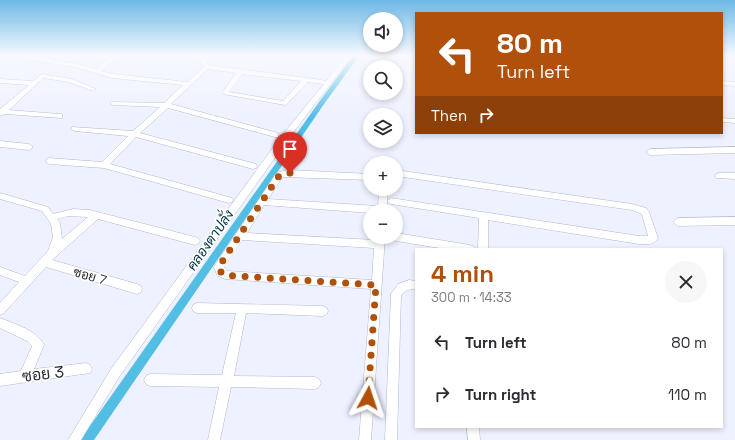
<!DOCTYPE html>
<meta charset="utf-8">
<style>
body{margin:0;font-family:"Space Grotesk",Sarabun,sans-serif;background:#f7f7f7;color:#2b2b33;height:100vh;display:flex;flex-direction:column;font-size:15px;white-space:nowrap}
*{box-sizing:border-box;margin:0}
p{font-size:13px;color:#7c7c81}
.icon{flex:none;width:22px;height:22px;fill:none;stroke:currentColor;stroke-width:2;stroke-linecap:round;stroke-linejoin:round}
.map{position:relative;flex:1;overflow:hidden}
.side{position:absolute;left:415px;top:248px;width:308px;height:180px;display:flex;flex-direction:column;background:#fff;border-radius:0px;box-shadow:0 2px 6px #0003}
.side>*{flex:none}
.hud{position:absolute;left:415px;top:12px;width:308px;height:122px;border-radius:0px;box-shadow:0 2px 6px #0003;background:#b0500a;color:#fff;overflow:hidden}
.buttons{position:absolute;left:363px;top:12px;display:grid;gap:8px}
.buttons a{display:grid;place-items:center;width:40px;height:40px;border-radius:50%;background:#fff;box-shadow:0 2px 6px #0003;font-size:20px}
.pin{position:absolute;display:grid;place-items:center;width:34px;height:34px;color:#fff;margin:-41px -17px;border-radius:50% 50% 50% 0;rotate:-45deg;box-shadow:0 0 4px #0007}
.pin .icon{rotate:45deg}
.me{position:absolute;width:44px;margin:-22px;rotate:5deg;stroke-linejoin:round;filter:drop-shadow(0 0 3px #0008)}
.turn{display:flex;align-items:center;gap:14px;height:84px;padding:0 16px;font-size:18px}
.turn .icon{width:52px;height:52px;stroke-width:2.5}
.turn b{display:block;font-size:28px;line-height:34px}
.then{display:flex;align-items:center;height:38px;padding:0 16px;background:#0003;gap:8px;font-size:15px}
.round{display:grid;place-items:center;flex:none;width:42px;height:42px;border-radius:21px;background:#f7f7f7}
.overview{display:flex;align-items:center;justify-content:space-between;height:68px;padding:0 16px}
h1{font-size:24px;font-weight:600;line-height:30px;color:#b0500a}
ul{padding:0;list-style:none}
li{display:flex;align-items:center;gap:12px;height:52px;padding:0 16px}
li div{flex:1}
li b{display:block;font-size:15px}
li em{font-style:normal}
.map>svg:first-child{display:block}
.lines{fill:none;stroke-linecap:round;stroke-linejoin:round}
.canal{fill:#53bee4;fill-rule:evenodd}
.street-casing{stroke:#b3b7cd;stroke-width:1}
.street{fill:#fff;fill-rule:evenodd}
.route{stroke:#b0500a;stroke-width:7;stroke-dasharray:0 12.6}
.labels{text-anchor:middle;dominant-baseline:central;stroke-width:3.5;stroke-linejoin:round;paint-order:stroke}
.street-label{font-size:13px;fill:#2a2c34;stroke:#fff}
.water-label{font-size:14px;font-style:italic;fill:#013444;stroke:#fff}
.near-street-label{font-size:16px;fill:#2a2c34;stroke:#fff}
</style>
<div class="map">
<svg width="735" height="440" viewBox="0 0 735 440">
<rect width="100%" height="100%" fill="#eef1ff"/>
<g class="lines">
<path class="canal" d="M353,56H359L324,104L94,440H80L319,102Z"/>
<g class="street-casing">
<g id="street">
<path d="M4,56C35,56 66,60 96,69L112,56H119L101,71L113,74L187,82L204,67L200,60L177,56H203L209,65L322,80L325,82L346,56H352L289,138L119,377L81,440H68L111,369L283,134L324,84L308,82L287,104L285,105L223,94L222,93L236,73L208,69L171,104L278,133V137H275L168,108L140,133L256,164L257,166L256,168L253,169L136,137L110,164L232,198L233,200L232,202L229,203L104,168L49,164L45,161L49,158L102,162L128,136L75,131L71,129L72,127L133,131L160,107L113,105L111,104V102L164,103L183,85L112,78L75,67ZM242,74L301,81L283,101L229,92Z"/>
<path d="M42,74L72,79L96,89L93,91L69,82L43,78L9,110L59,114H62V118L5,114L0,116V109L29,85L0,83V79L33,81Z"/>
<path d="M722,81L735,82V86L722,85Z"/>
<path d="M722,118L735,119V123L722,122Z"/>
<path d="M0,141L29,144L33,147L29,150L0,147Z"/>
<path d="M735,147V153L650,155L646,152L650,149Z"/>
<path d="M290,170L370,174V180L284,177L281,179L268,199L378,206L379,189H387V201L391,198L639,236H648L642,215L640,213L632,210L396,176V170L632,204L646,208L649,212L658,238C654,246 646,244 639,244L488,220V249H478L479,218L391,204L387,201L386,211H370V213L264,205L247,233L375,240V237H385L371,440H359L371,289L225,279L217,275L214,267L275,175L279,172ZM242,240L374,248L372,280L227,271L224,267Z"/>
<path d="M719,173H735V179L716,178L715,176L716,174Z"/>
<path d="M0,193L48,207L53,214L73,209L90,210L195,237L198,238L200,241L198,244L195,245L98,219L52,260L137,284L141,286L142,289L141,292L137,294L46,267L4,313L0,315V303L19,282L0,275V267L25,276L48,251L53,237L51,224L42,211L0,199ZM68,216L88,217L62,239L60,223L57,219Z"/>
<path d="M735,217V225L678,226L675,224L673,222L675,220L678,218Z"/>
<path d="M396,233L470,245L473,246L475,249H446L396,241L393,240L391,237H396Z"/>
<path d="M409,280L416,281V289L407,290L401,295L397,440H385L391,294L398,284Z"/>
<path d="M197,303L323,306L327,308L328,311L327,314L323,316L246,313L234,376L315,377L319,379L321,383L319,387L315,389L231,387L220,440H208L219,387L150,386L146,384L144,380L146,376L150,374L222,375L236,313H197L193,311L192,308L193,305Z"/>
<path d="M0,318C15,324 37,330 44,345L34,369L86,363L90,365L92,369L90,373L0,386V374L21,371L32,346L27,341L0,328Z"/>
<path d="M467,427H479L480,440H468Z"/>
</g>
</g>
<use href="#street" class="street"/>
</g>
<linearGradient id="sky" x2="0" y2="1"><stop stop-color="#6cb8e6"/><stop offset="0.47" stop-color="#f7f9ff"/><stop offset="1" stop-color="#f7f9ff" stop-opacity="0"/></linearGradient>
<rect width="735" height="118" fill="url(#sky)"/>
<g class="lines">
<path class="route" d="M290,173L282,174L278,177L222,262L219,267L221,272L225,275L237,276L376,285L368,398"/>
</g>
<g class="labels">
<g class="street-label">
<text transform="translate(90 276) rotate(16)">ซอย 7</text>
</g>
<g class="water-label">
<text transform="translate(210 240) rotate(-55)">คลองตาปลั่ง</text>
</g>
<g class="near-street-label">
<text transform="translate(43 374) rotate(-7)">ซอย 3</text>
</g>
</g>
</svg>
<div class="buttons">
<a><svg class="icon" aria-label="sound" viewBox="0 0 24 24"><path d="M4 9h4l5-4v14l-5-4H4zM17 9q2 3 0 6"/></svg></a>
<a><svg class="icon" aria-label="search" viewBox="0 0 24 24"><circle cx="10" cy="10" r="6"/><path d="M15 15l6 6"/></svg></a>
<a><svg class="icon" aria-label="layers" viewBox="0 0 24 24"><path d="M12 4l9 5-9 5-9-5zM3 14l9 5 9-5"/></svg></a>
<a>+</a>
<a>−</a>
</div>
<div class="pin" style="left:290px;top:173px;background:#d93025"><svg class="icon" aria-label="arrive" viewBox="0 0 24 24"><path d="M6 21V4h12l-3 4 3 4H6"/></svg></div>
<svg class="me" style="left:368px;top:398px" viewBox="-20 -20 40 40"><path d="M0-17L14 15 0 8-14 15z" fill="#b0500a" stroke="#fff" stroke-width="4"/></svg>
<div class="hud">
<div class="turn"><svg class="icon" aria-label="left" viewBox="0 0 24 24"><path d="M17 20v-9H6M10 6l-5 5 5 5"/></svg><div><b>80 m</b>Turn left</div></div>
<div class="then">Then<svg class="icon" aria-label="right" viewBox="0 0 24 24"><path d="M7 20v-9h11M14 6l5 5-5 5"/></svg></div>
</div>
<section class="side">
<div class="overview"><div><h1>4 min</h1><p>300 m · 14:33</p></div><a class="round"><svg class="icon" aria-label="close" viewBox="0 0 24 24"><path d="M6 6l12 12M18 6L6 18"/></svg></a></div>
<ul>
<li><svg class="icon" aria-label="left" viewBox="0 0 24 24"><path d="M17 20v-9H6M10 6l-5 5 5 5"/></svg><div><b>Turn left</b></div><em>80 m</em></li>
<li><svg class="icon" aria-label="right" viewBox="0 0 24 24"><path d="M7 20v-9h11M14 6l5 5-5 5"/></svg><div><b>Turn right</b></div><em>110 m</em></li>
</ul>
</section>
</div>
